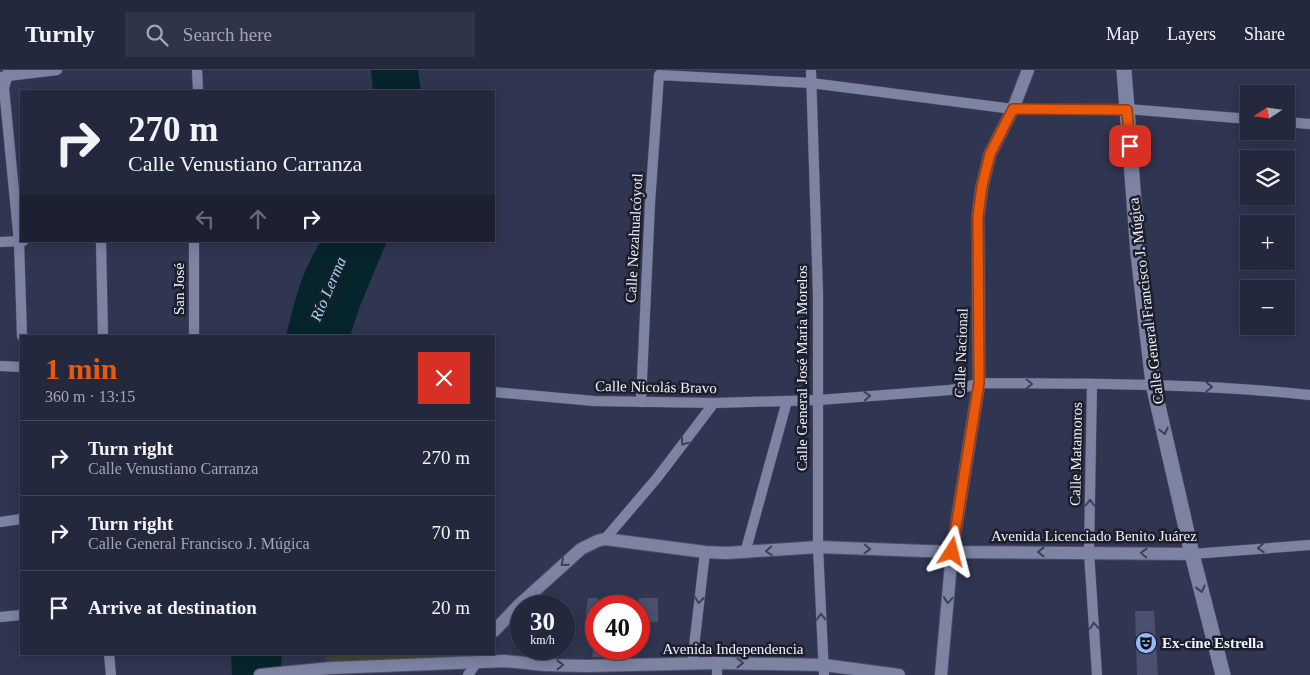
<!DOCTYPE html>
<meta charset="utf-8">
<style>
body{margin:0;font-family:Georgia,serif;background:#303448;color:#f1f3f6;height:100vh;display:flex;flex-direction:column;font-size:19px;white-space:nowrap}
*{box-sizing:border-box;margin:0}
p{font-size:16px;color:#a3a6b0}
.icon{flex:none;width:28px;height:28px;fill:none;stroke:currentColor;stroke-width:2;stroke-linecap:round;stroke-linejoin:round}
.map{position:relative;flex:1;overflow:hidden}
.panel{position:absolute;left:20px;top:265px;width:475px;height:320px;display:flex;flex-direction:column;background:#24283d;border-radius:0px;box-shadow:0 2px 12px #0003,0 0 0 1px #414457}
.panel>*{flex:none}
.hud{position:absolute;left:20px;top:20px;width:475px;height:152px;border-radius:0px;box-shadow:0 2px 12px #0003,0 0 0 1px #414457;background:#24283d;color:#f1f3f6;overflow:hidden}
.needle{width:32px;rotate:257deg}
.controls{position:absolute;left:1240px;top:15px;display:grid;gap:10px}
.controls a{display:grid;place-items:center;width:55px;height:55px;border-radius:0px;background:#24283d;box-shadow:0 2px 12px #0003,0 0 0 1px #414457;font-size:25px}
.speed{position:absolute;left:510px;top:525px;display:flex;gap:10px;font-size:25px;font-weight:700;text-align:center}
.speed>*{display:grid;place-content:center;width:65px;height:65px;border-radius:50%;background:#24283d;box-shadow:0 2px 12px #0003,0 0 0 1px #414457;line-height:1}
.speed small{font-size:12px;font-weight:400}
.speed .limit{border:8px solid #d22;background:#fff;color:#111}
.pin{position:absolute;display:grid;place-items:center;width:42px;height:42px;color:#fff;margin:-21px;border-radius:10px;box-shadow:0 2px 8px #0006}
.me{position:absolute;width:55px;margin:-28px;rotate:9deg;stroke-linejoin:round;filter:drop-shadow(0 0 4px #0008)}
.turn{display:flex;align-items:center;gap:18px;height:105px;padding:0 25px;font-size:22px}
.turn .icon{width:65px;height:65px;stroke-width:2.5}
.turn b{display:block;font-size:35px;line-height:42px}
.lanes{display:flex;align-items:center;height:48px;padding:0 25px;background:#0003;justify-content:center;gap:25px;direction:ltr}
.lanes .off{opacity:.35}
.round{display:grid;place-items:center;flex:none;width:52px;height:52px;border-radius:0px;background:#303448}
.head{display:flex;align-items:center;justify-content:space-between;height:85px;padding:0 25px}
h1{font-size:30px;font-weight:800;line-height:38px;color:#ea580c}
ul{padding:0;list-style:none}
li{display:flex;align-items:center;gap:15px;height:75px;padding:0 25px;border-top:1px solid #414457}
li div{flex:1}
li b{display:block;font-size:19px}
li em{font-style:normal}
header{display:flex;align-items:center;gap:30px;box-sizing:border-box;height:70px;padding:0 25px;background:#24283d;border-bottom:1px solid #414457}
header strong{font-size:24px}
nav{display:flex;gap:28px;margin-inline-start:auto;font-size:18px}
.search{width:350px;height:45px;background:#303448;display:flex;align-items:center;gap:12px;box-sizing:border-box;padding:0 18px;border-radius:0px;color:#a3a6b0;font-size:19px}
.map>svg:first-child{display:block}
.green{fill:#424533}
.water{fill:#06252b}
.building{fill:#4a506d}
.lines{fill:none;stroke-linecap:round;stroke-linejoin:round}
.minor-casing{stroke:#4c4f66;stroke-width:11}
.tertiary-casing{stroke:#4c4f66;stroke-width:14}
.secondary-casing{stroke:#4c4f66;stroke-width:16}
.minor{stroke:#7c83a3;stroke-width:10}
.tertiary{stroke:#7c83a3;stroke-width:12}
.secondary{stroke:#7c83a3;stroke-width:15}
.oneway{stroke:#3e4155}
.route-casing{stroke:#983908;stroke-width:12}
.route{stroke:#ea580c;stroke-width:9}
.labels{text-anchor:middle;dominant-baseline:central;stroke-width:5;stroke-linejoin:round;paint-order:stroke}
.street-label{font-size:15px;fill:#eff2fc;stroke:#1c1e2b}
.poi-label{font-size:15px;font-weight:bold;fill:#eff2fc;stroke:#1c1e2b;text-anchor:start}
.water-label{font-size:16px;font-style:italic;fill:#94ddf0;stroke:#1c1e2b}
</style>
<header>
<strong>Turnly</strong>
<div class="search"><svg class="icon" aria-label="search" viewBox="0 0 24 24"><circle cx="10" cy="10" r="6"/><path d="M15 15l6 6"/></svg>Search here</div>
<nav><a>Map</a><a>Layers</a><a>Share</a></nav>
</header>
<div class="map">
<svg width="1310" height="605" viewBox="0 0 1310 605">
<rect width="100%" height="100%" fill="#303551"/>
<path class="green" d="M328,584H468L466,586L333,598L326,589Z"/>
<g class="water">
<path d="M371,0H418L421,21H373Z"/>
<path d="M321,171H387L360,236L350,266H286C294,233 302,200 321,171Z"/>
<path d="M231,584H282L280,605H232Z"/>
</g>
<g class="building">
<path d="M588,528H598L597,536H596V554L585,553Z"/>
<path d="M639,528H658V552L639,551Z"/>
<path d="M1135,541H1154L1158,605H1137Z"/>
<path d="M593,579H632V587H592Z"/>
</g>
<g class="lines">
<g class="minor-casing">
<g id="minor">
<path d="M8,0C9,7 5,11 4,18L19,172L22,266"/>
<path d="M197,0L198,21"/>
<path d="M811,0L818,225V477L824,605"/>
<path d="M0,7L57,0"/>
<path d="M1286,52L1310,54"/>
<path d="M101,171L103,266"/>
<path d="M0,172L23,171"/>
<path d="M194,266V171"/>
<path d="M0,296L21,297"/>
<path d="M1092,314L1089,482L1097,605"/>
<path d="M494,322L594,331L714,333L819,330L950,320L963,318L979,313C1090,314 1200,313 1310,325"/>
<path d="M641,332L650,133L659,5L811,13L1013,39H1127L1249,49"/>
<path d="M0,452L21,449"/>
<path d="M605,469L657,408L714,333"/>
<path d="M745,483L787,331"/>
<path d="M1192,484L1310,475"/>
<path d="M0,547L21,545"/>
<path d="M109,584L111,605"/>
<path d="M692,594L705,482"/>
<path d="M468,605L477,592"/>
<path d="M717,605V593"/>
</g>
</g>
<g class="tertiary-casing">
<g id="tertiary">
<path d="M494,561L519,535L581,479L597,471L605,469L705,482L726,483L818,477L952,482L1192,484"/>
<path d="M260,605L331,598L505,591L544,595L586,596L717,593L824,595L899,605"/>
<path d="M941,605L952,482L979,313L978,146L982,116L990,84L1013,39L1028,0"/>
</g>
</g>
<g class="secondary-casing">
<path id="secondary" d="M1124,0L1138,184L1153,314L1192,484L1223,605"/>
</g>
<use href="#minor" class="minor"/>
<use href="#tertiary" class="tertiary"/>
<use href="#secondary" class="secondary"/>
</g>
<defs><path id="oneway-chevron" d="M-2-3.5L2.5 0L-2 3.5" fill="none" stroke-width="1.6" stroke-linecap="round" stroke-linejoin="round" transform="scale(1.25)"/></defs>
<g class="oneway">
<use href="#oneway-chevron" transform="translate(1029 314) rotate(1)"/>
<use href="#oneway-chevron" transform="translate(1209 317) rotate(2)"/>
<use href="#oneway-chevron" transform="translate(867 326) rotate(-4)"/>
<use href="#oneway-chevron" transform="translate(1164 361) rotate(77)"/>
<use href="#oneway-chevron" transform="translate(684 372) rotate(127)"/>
<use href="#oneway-chevron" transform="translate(1090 433) rotate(-89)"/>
<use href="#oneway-chevron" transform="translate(1261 478) rotate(176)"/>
<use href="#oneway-chevron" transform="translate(867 479) rotate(2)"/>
<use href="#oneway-chevron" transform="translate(769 481) rotate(176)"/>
<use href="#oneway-chevron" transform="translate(1041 482) rotate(-180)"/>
<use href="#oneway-chevron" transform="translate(1144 483) rotate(-179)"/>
<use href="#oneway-chevron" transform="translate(564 493) rotate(139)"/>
<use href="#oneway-chevron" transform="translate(1201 519) rotate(76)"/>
<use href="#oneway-chevron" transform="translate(699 530) rotate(97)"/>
<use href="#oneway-chevron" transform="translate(948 530) rotate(95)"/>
<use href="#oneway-chevron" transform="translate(821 547) rotate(-93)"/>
<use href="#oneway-chevron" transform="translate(1094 556) rotate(-94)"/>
<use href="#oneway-chevron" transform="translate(740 593) rotate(1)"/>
<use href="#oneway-chevron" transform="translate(560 595)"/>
</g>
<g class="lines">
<g class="route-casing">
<path id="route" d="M952,482L979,313L978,146L982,116L990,84L1013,39L1127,40L1130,76"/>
</g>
<use href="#route" class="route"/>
</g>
<defs>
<g id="theatre-disc" transform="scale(1.125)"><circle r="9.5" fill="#96b6fd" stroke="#1c1e2b"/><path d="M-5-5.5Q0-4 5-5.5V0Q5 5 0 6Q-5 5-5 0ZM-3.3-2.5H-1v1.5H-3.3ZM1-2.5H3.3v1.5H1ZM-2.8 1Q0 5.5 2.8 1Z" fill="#111"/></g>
</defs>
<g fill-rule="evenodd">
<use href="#theatre-disc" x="1146" y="573"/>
</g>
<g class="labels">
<g class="street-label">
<text transform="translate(634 168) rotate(-87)">Calle Nezahualcóyotl</text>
<text transform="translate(179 219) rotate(-90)">San José</text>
<text transform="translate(1146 231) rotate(-97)">Calle General Francisco J. Múgica</text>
<text transform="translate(961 283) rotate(-88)">Calle Nacional</text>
<text transform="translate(802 298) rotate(-90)">Calle General José María Morelos</text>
<text transform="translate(656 317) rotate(1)">Calle Nicolás Bravo</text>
<text transform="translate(1076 384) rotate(-89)">Calle Matamoros</text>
<text x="1094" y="466">Avenida Licenciado Benito Juárez</text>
<text x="733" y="579">Avenida Independencia</text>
</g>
<g class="poi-label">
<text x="1162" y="573">Ex-cine Estrella</text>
</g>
<g class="water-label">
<text transform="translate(328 219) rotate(-67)">Río Lerma</text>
</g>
</g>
</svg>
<div class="controls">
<a><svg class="needle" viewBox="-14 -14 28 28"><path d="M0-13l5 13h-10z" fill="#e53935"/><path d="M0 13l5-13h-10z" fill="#a3a6b0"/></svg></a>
<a><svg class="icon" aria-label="layers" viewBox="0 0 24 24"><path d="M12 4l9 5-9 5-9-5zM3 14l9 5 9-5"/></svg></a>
<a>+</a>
<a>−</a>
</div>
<div class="speed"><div>30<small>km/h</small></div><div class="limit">40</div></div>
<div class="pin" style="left:1130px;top:76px;background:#d93025"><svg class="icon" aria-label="arrive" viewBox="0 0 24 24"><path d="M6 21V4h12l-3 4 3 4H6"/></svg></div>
<svg class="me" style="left:952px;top:482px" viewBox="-20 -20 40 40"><path d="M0-17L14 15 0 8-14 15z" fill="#ea580c" stroke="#fff" stroke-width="4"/></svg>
<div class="hud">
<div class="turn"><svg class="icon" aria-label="right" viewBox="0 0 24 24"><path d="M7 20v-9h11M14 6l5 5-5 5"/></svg><div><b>270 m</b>Calle Venustiano Carranza</div></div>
<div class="lanes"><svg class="icon off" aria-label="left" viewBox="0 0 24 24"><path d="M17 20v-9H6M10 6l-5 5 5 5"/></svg><svg class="icon off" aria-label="ahead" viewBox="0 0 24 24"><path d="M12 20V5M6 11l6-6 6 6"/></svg><svg class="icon" aria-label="right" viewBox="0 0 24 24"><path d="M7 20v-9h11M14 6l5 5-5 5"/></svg></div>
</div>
<section class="panel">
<div class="head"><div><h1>1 min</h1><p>360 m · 13:15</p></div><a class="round" style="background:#d93025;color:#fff"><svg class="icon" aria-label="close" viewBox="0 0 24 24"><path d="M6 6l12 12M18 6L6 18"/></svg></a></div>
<ul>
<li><svg class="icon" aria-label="right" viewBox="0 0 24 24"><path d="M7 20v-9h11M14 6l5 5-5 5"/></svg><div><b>Turn right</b><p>Calle Venustiano Carranza</p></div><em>270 m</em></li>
<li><svg class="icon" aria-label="right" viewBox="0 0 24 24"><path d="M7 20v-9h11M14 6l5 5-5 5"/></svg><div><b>Turn right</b><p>Calle General Francisco J. Múgica</p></div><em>70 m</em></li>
<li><svg class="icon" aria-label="arrive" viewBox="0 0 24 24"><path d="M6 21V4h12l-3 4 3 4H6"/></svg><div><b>Arrive at destination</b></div><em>20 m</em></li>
</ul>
</section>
</div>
